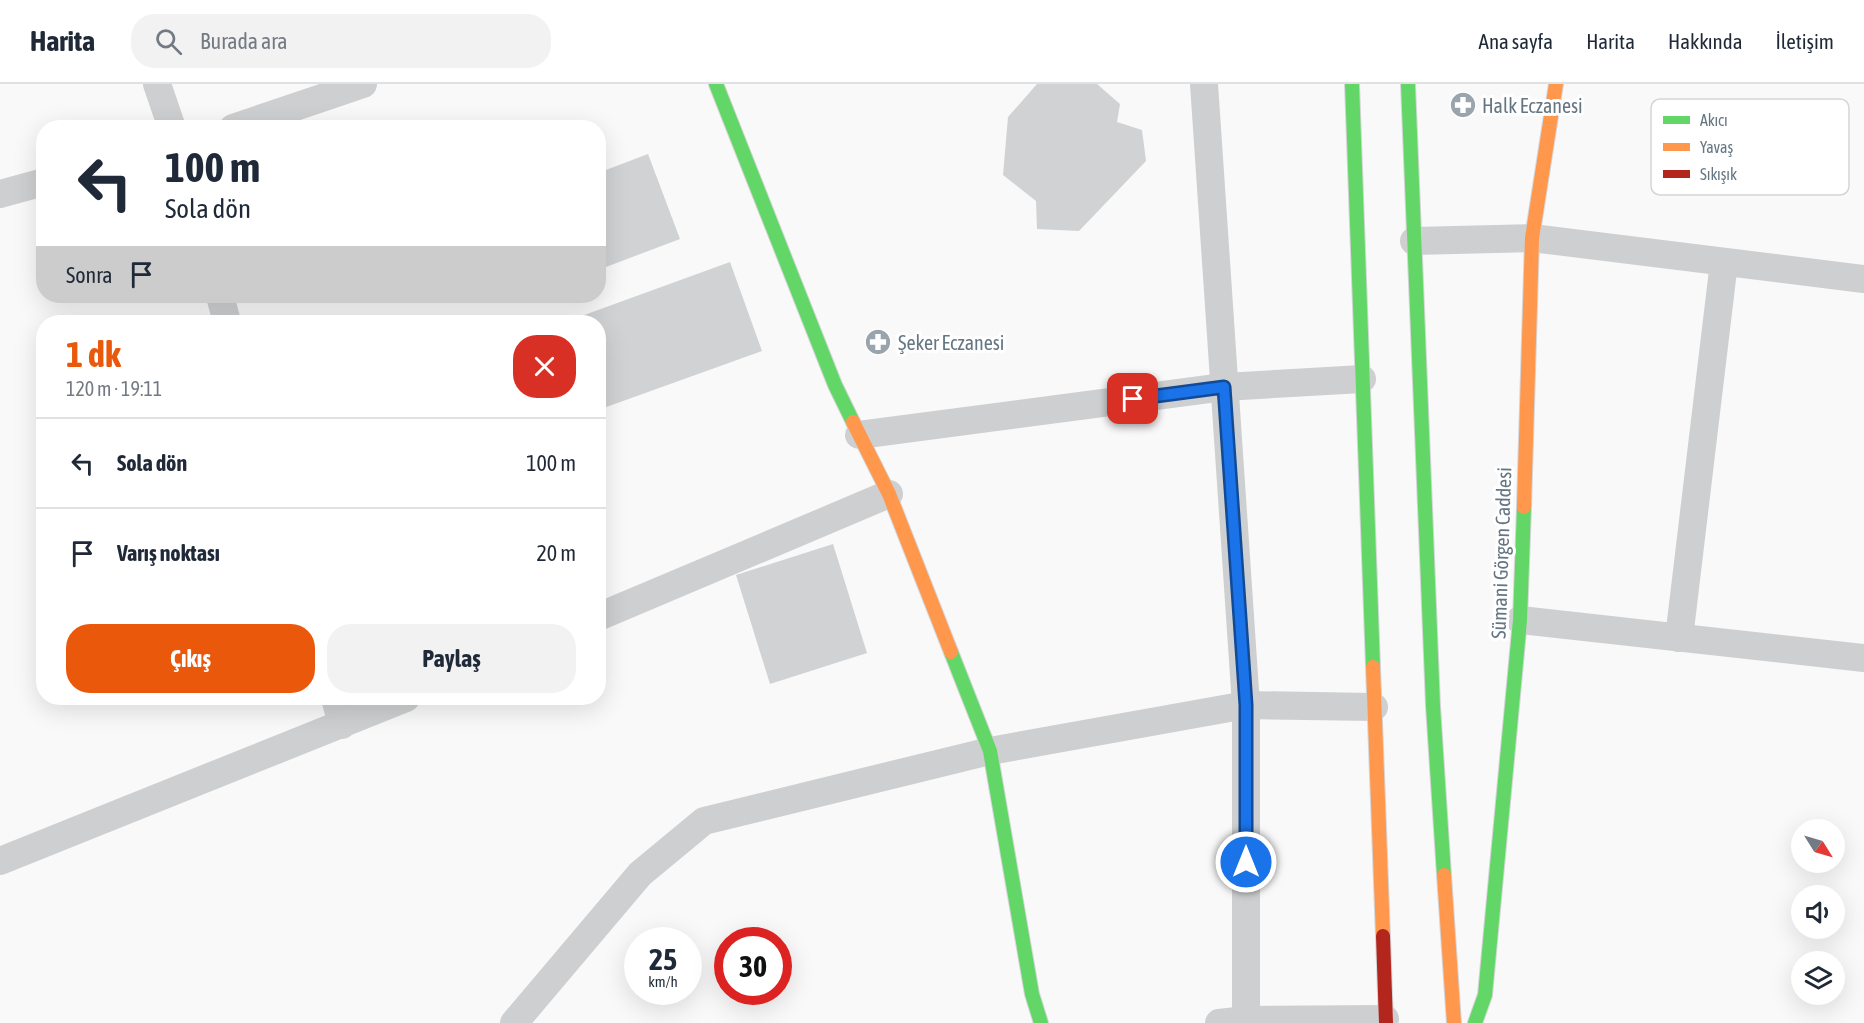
<!DOCTYPE html>
<html lang="tr">
<meta charset="utf-8">
<style>
body{margin:0;font-family:"Asap Condensed",sans-serif;background:#f2f2f3;color:#1f2937;height:100vh;display:flex;flex-direction:column;font-size:22px;white-space:nowrap}
*{box-sizing:border-box;margin:0}
p{font-size:20px;color:#747a83}
.icon{flex:none;width:33px;height:33px;fill:none;stroke:currentColor;stroke-width:2;stroke-linecap:round;stroke-linejoin:round}
.map{position:relative;flex:1;overflow:hidden}
.panel{position:absolute;left:36px;top:231px;width:570px;height:390px;display:flex;flex-direction:column;background:#fff;border-radius:24px;box-shadow:0 6px 24px #0002}
.panel>*{flex:none}
.guide{position:absolute;left:36px;top:36px;width:570px;height:183px;border-radius:24px;box-shadow:0 6px 24px #0002;background:#fff;color:#1f2937;overflow:hidden}
.needle{width:39px;rotate:127deg}
.buttons{position:absolute;left:1791px;top:735px;display:grid;gap:12px}
.buttons a{display:grid;place-items:center;width:54px;height:54px;border-radius:50%;background:#fff;box-shadow:0 6px 24px #0002;font-size:30px}
.speed{position:absolute;left:624px;top:843px;display:flex;gap:12px;font-size:30px;font-weight:700;text-align:center}
.speed>*{display:grid;place-content:center;width:78px;height:78px;border-radius:50%;background:#fff;box-shadow:0 6px 24px #0002;line-height:1}
.speed small{font-size:15px;font-weight:400}
.speed .limit{border:9px solid #d22;background:#fff;color:#111}
.pin{position:absolute;display:grid;place-items:center;width:51px;height:51px;color:#fff;margin:-26px;border-radius:12px;box-shadow:0 3px 9px #0006}
.me{position:absolute;width:66px;margin:-33px;rotate:0deg;stroke-linejoin:round;filter:drop-shadow(0 0 4px #0008)}
.turn{display:flex;align-items:center;gap:21px;height:126px;padding:0 30px;font-size:27px}
.turn .icon{width:78px;height:78px;stroke-width:2.5}
.turn b{display:block;font-size:42px;line-height:51px}
.then{display:flex;align-items:center;height:57px;padding:0 30px;background:#0003;gap:12px;font-size:22px}
.round{display:grid;place-items:center;flex:none;width:63px;height:63px;border-radius:24px;background:#f2f2f3}
.headline{display:flex;align-items:center;justify-content:space-between;height:102px;padding:0 30px}
h1{font-size:36px;font-weight:700;line-height:45px;color:#ea580c}
.primary-button{display:flex;gap:12px;margin-top:auto;padding:12px 30px}
.primary-button a{flex:1;height:69px;border-radius:24px;background:#ea580c;color:#fff;font-size:24px;font-weight:700;line-height:69px;text-align:center}
.primary-button a+a{background:#f2f2f3;color:#1f2937}
ul{padding:0;list-style:none}
li{display:flex;align-items:center;gap:18px;height:90px;padding:0 30px;border-top:2px solid #e0e1e3}
li div{flex:1}
li b{display:block;font-size:22px}
li em{font-style:normal}
header{display:flex;align-items:center;gap:36px;box-sizing:border-box;height:84px;padding:0 30px;background:#fff;border-bottom:2px solid #e0e1e3}
header strong{font-size:28px}
nav{display:flex;gap:33px;margin-inline-start:auto;font-size:21px}
.search{width:420px;height:54px;background:#f2f2f3;display:flex;align-items:center;gap:15px;box-sizing:border-box;padding:0 21px;border-radius:24px;color:#747a83;font-size:22px}
.map>svg:first-child{display:block}
.building{fill:#d0d2d3}
.lines{fill:none;stroke-linecap:round;stroke-linejoin:round}
.fast-casing{stroke:#d5d6d7;stroke-width:16}
.slow-casing{stroke:#d5d6d7;stroke-width:16}
.jam-casing{stroke:#d5d6d7;stroke-width:16}
.street{stroke:#cecfd0;stroke-width:28}
.fast{stroke:#63d668;stroke-width:14}
.slow{stroke:#ff974d;stroke-width:14}
.jam{stroke:#b3261e;stroke-width:14}
.route-casing{stroke:#114b97;stroke-width:15}
.route{stroke:#1a73e8;stroke-width:10}
.labels{text-anchor:middle;dominant-baseline:central;stroke-width:6;stroke-linejoin:round;paint-order:stroke}
.poi-label{font-size:20px;fill:#657683;stroke:#fff;text-anchor:start}
.street-label{font-size:20px;fill:#657683;stroke:#fff}
.key{fill:#fff;stroke:#d1d6da;stroke-width:1.5}
.key-label{font-size:16px;fill:#657683}
</style>
<header>
<strong>Harita</strong>
<div class="search"><svg class="icon" aria-label="search" viewBox="0 0 24 24"><circle cx="10" cy="10" r="6"/><path d="M15 15l6 6"/></svg>Burada ara</div>
<nav><a>Ana sayfa</a><a>Harita</a><a>Hakkında</a><a>İletişim</a></nav>
</header>
<div class="map">
<svg width="1864" height="939" viewBox="0 0 1864 939">
<rect width="100%" height="100%" fill="#f9f9f9"/>
<g class="building">
<path d="M1037,0H1097L1120,20L1117,38L1142,46L1146,77L1079,147L1037,145L1036,117L1003,91L1008,33Z"/>
<path d="M648,70L680,155L598,186V89Z"/>
<path d="M730,178L762,267L598,326V238H565Z"/>
<path d="M833,460L867,569L770,600L736,491Z"/>
</g>
<g class="lines">
<g class="fast-casing">
<g id="fast">
<path d="M716,0L835,301L853,338"/>
<path d="M1352,0L1373,583"/>
<path d="M1408,0L1433,622L1444,791"/>
<path d="M951,568L990,667L1032,910L1041,939"/>
<path d="M1475,939L1485,911L1520,536L1524,423"/>
</g>
</g>
<g class="slow-casing">
<g id="slow">
<path d="M853,338L889,410L951,568"/>
<path d="M1524,423L1532,154L1556,0"/>
<path d="M1373,583L1383,852"/>
<path d="M1444,791L1454,939"/>
</g>
</g>
<g class="jam-casing">
<path id="jam" d="M1383,852L1386,939"/>
</g>
<g class="street">
<path d="M157,0L172,44"/>
<path d="M1204,0L1246,621V939"/>
<path d="M233,44L363,0"/>
<path d="M0,110L44,98"/>
<path d="M1414,157L1532,154L1864,195"/>
<path d="M220,212L227,238"/>
<path d="M859,351L1224,303L1362,295"/>
<path d="M598,533L889,410"/>
<path d="M1520,536L1864,574"/>
<path d="M1679,554L1724,178"/>
<path d="M335,614L342,641"/>
<path d="M0,777L406,614"/>
<path d="M514,939L640,790L704,737L990,667L1246,621L1374,623"/>
<path d="M1219,939L1246,936L1385,935"/>
</g>
<use href="#fast" class="fast"/>
<use href="#slow" class="slow"/>
<use href="#jam" class="jam"/>
</g>
<g class="lines">
<g class="route-casing">
<path id="route" d="M1133,315L1224,303L1246,621V778"/>
</g>
<use href="#route" class="route"/>
</g>
<defs>
<g id="pharmacy-disc" transform="scale(1.35)"><circle r="9.5" fill="#99a4ac" stroke="#fff"/><path d="M-2-6h4v4h4v4h-4v4h-4v-4h-4v-4h4Z" fill="#fff"/></g>
</defs>
<g fill-rule="evenodd">
<use href="#pharmacy-disc" x="1463" y="21"/>
<use href="#pharmacy-disc" x="878" y="258"/>
</g>
<g class="labels">
<g class="poi-label">
<text x="1482" y="21">Halk Eczanesi</text>
<text x="898" y="258">Şeker Eczanesi</text>
</g>
<g class="street-label">
<text transform="translate(1501 469) rotate(-88)">Sümani Görgen Caddesi</text>
</g>
</g>
<rect x="1651" y="15" width="198" height="96" rx="9" class="key"/>
<rect x="1663" y="32" width="27" height="8" fill="#63d668"/>
<rect x="1663" y="59" width="27" height="8" fill="#ff974d"/>
<rect x="1663" y="86" width="27" height="8" fill="#b3261e"/>
<g class="key-label">
<text x="1700" y="42">Akıcı</text>
<text x="1700" y="69">Yavaş</text>
<text x="1700" y="96">Sıkışık</text>
</g>
</svg>
<div class="buttons">
<a><svg class="needle" viewBox="-14 -14 28 28"><path d="M0-13l5 13h-10z" fill="#e53935"/><path d="M0 13l5-13h-10z" fill="#747a83"/></svg></a>
<a><svg class="icon" aria-label="sound" viewBox="0 0 24 24"><path d="M4 9h4l5-4v14l-5-4H4zM17 9q2 3 0 6"/></svg></a>
<a><svg class="icon" aria-label="layers" viewBox="0 0 24 24"><path d="M12 4l9 5-9 5-9-5zM3 14l9 5 9-5"/></svg></a>
</div>
<div class="speed"><div>25<small>km/h</small></div><div class="limit">30</div></div>
<div class="pin" style="left:1133px;top:315px;background:#d93025"><svg class="icon" aria-label="arrive" viewBox="0 0 24 24"><path d="M6 21V4h12l-3 4 3 4H6"/></svg></div>
<svg class="me" style="left:1246px;top:778px" viewBox="-20 -20 40 40"><circle r="17" fill="#1a73e8" stroke="#fff" stroke-width="3"/><path d="M0-11L8 9 0 5-8 9z" fill="#fff"/></svg>
<div class="guide">
<div class="turn"><svg class="icon" aria-label="left" viewBox="0 0 24 24"><path d="M17 20v-9H6M10 6l-5 5 5 5"/></svg><div><b>100 m</b>Sola dön</div></div>
<div class="then">Sonra<svg class="icon" aria-label="arrive" viewBox="0 0 24 24"><path d="M6 21V4h12l-3 4 3 4H6"/></svg></div>
</div>
<section class="panel">
<div class="headline"><div><h1>1 dk</h1><p>120 m · 19:11</p></div><a class="round" style="background:#d93025;color:#fff"><svg class="icon" aria-label="close" viewBox="0 0 24 24"><path d="M6 6l12 12M18 6L6 18"/></svg></a></div>
<ul>
<li><svg class="icon" aria-label="left" viewBox="0 0 24 24"><path d="M17 20v-9H6M10 6l-5 5 5 5"/></svg><div><b>Sola dön</b></div><em>100 m</em></li>
<li><svg class="icon" aria-label="arrive" viewBox="0 0 24 24"><path d="M6 21V4h12l-3 4 3 4H6"/></svg><div><b>Varış noktası</b></div><em>20 m</em></li>
</ul>
<div class="primary-button"><a>Çıkış</a><a>Paylaş</a></div>
</section>
</div>
